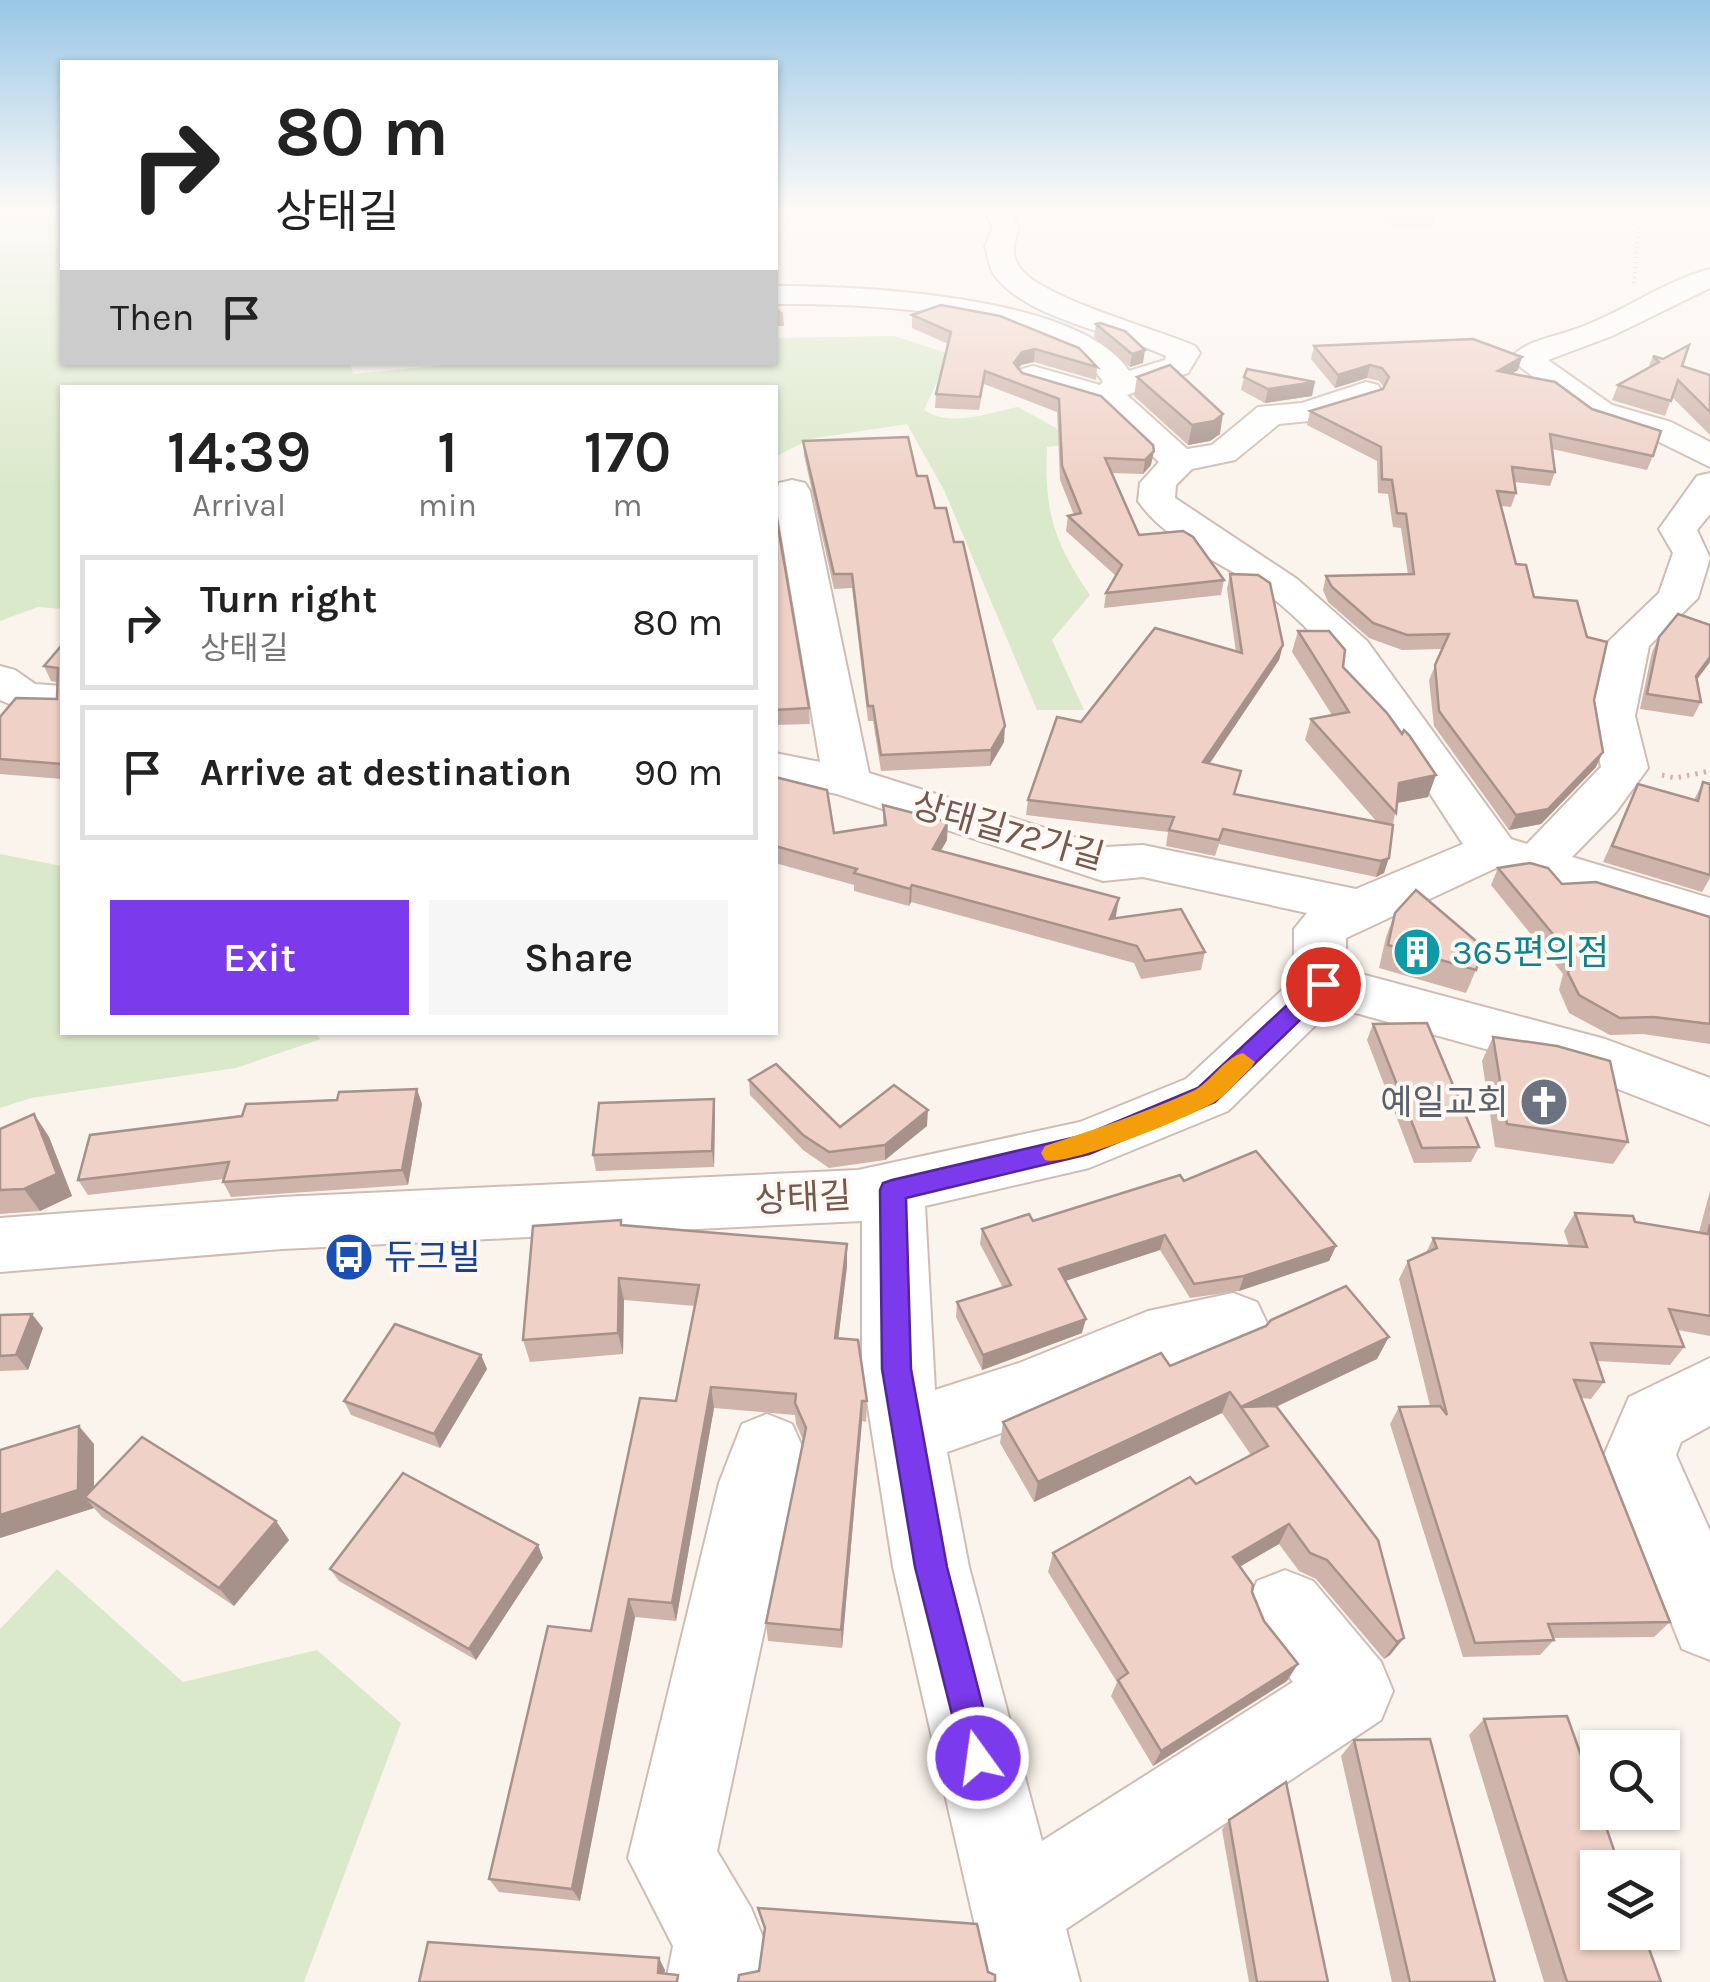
<!DOCTYPE html>
<meta charset="utf-8">
<style>
body{margin:0;font-family:Karla,"Noto Sans KR",sans-serif;background:#f6f6f6;color:#222;height:100vh;display:flex;flex-direction:column;font-size:38px;white-space:nowrap}
*{box-sizing:border-box;margin:0}
p{font-size:32px;color:#767676}
.icon{flex:none;width:55px;height:55px;fill:none;stroke:currentColor;stroke-width:2;stroke-linecap:round;stroke-linejoin:round}
.map{position:relative;flex:1;overflow:hidden}
.sheet{position:absolute;left:60px;top:385px;width:718px;height:650px;display:flex;flex-direction:column;background:#fff;border-radius:0px;box-shadow:0 2px 8px #0004}
.sheet>*{flex:none}
.guide{position:absolute;left:60px;top:60px;width:718px;height:305px;border-radius:0px;box-shadow:0 2px 8px #0004;background:#fff;color:#222;overflow:hidden}
.fabs{position:absolute;left:1580px;top:1730px;display:grid;gap:20px}
.fabs a{display:grid;place-items:center;width:100px;height:100px;border-radius:0px;background:#fff;box-shadow:0 2px 8px #0004;font-size:50px}
.pin{position:absolute;display:grid;place-items:center;width:85px;height:85px;color:#fff;margin:-42px;border:5px solid #fff;border-radius:50%;box-shadow:0 2px 10px #0007}
.me{position:absolute;width:110px;margin:-55px;rotate:346deg;stroke-linejoin:round;filter:drop-shadow(0 0 8px #0008)}
.turn{display:flex;align-items:center;gap:35px;height:210px;padding:0 50px;font-size:45px}
.turn .icon{width:130px;height:130px;stroke-width:2.5}
.turn b{display:block;font-size:70px;line-height:85px}
.then{display:flex;align-items:center;height:95px;padding:0 50px;background:#0003;gap:20px;font-size:38px}
.eta{display:flex;justify-content:space-evenly;align-items:center;height:170px;text-align:center}
.eta b{font-size:60px;font-weight:600;line-height:70px}
.button{display:flex;gap:20px;margin-top:auto;padding:20px 50px}
.button a{flex:1;height:115px;border-radius:0px;background:#7c3aed;color:#fff;font-size:40px;font-weight:600;line-height:115px;text-align:center}
.button a+a{background:#f6f6f6;color:#222}
ul{padding:0;list-style:none}
li{display:flex;align-items:center;gap:30px;height:135px;margin:0 20px 15px;padding:0 30px;border:5px solid #e0e0e0;border-radius:0px}
li div{flex:1}
li b{display:block;font-size:38px}
li em{font-style:normal}
.map>svg:first-child{display:block}
.green{fill:#dbe9cb}
.lines{fill:none;stroke-linecap:round;stroke-linejoin:round}
.minor-casing{stroke:#cfbdb5;stroke-width:4}
.path-far1{stroke:#d4b4a9;stroke-width:4;stroke-dasharray:1 4;stroke-linecap:butt}
.path{stroke:#d4b4a9;stroke-width:5;stroke-dasharray:2.5 6;stroke-linecap:butt}
.minor{fill:#fff;fill-rule:evenodd}
.wall{fill:#ceb4ab}
.shaded-wall{fill:#a7928b}
.building{fill:#efd1c7;stroke:#a7928b;stroke-width:2.5}
.route{fill:#7c3aed;stroke:#51269a;stroke-width:2.5}
.slow{fill:#f59e0b}
.labels{text-anchor:middle;dominant-baseline:central;stroke-width:8;stroke-linejoin:round;paint-order:stroke}
.street-label{font-size:35px;fill:#755951;stroke:#fef8f3}
.culture-label{font-size:35px;fill:#0d838f;stroke:#fef8f3;text-anchor:start}
.worship-label{font-size:35px;fill:#5b616d;stroke:#fef8f3;text-anchor:end}
.transit-label{font-size:35px;fill:#164399;stroke:#fef8f3;text-anchor:start}
</style>
<div class="map">
<svg width="1710" height="1982" viewBox="0 0 1710 1982">
<rect width="100%" height="100%" fill="#fbf4ed"/>
<g class="green">
<path d="M0,208H62V362H350L353,374L474,362H775V338L894,336L950,354L924,410C952,428 987,413 1018,407L1056,428L1070,444L1047,447C1044,512 1054,542 1090,595L1052,640L1084,710H1037L944,490L907,424L810,439L775,457V388H62V609L38,607L0,621Z"/>
<path d="M1370,208H1434V227C1410,232 1385,228 1370,208Z"/>
<path d="M0,854L62,866V1032H313L321,1039L236,1068L31,1098L0,1108Z"/>
<path d="M57,1569L183,1682L317,1650L401,1723L304,1982H0V1629Z"/>
</g>
<g class="lines">
<g class="minor-casing">
<g id="minor">
<path d="M983,208H1009L1019,228C1014,241 1011,252 1018,265C1035,297 1158,329 1195,346L1200,353L1188,373L1127,395L1187,449L1212,445L1258,407L1302,403L1366,382L1378,385L1382,392L1378,399L1318,420L1279,424L1235,460L1192,469L1176,485L1175,498L1297,579L1367,641L1511,839L1527,844L1601,767L1591,716L1608,642L1659,593L1673,553L1659,529L1697,476L1710,473V514L1697,530L1710,558L1698,598L1649,646L1635,716L1648,768L1616,812L1572,857L1710,898V934L1496,868L1346,938V970L1605,1039L1710,1078V1125L1590,1078L1334,1007L1228,1111L1089,1168L925,1206L935,1390L1019,1363L1148,1311L1233,1293L1257,1302L1267,1323L1257,1344L1156,1370L1053,1415L947,1452L969,1567L1042,1841L1293,1682L1257,1637L1246,1609L1257,1581L1285,1570L1313,1581L1381,1662L1393,1691L1381,1720L1066,1929L1080,1982H988L893,1567L862,1369V1221L282,1249L0,1272V1218L282,1197L858,1170L1080,1122L1186,1079L1294,979V929L1307,913L1143,877L1103,881L837,794L775,781V753L820,762L775,498L779,483L792,480L805,483L810,491L869,773L1105,847L1143,845L1356,889L1463,844C1405,758 1352,660 1269,595C1228,564 1168,545 1138,501L1140,483L1159,462L1101,406L1022,383L1017,376L1022,369L1033,366L1100,385L1103,382C1059,309 853,303 775,304V286C860,286 1079,295 1129,371L1165,360L1166,356C1118,333 1029,320 995,276C989,268 988,255 985,246L993,228Z"/>
<path d="M1710,269V288L1612,336L1548,360L1612,405L1671,422L1710,442V467L1647,436L1588,419L1510,359C1523,341 1554,337 1573,330C1621,314 1661,282 1710,269Z"/>
<path d="M0,666L15,670L35,684L62,686V712L24,710L0,700Z"/>
<path d="M1710,1358V1426L1681,1442L1676,1455L1710,1531V1660L1682,1649L1604,1455L1629,1397Z"/>
<path d="M767,1414L792,1424L803,1448L717,1851L751,1908L764,1940L758,1982H666L673,1946L628,1858L719,1483L742,1424Z"/>
</g>
</g>
<path class="path-far1" d="M1634,283L1639,219L1651,210L1665,208"/>
<path class="path" d="M1662,775L1675,778L1710,771"/>
<use href="#minor" class="minor"/>
</g>
<g class="wall">
<path d="M775,307L783,313L784,326H775Z"/>
<path d="M912,315L1097,367L1096,380L1034,362L1021,365L1019,369L1022,373L1151,465L1143,474L1111,473L1139,535L1224,580L1221,595L1104,608L1106,593L1116,576L1066,531L1068,516L1074,515L1060,480L1057,412L984,384L979,410L935,408L936,394L948,344L912,328Z"/>
<path d="M1096,324L1143,363L1130,367L1094,337Z"/>
<path d="M1314,346L1518,370L1512,374L1653,456L1647,470L1552,449L1555,472L1550,486L1514,482L1516,493L1511,507L1501,506L1516,564L1594,700L1596,767L1541,824L1509,830L1434,726L1429,680L1442,649L1402,650L1369,638L1328,602L1323,590L1326,576L1408,575L1401,528L1393,527L1388,494L1378,493L1377,461L1307,425L1310,411L1384,388L1379,381L1367,378L1335,388L1311,359Z"/>
<path d="M1653,356L1710,375V435L1672,397L1665,416L1612,400L1618,385L1648,368Z"/>
<path d="M1137,377L1220,434L1210,441L1188,445L1134,396Z"/>
<path d="M1244,377L1312,396L1265,403L1241,390Z"/>
<path d="M803,441L917,476L935,508L1004,742L990,766L881,771L873,721H868L852,588L834,589L804,455Z"/>
<path d="M775,509L809,708L810,724L775,725Z"/>
<path d="M1230,574L1283,645L1279,660L1209,764L1235,794L1377,822L1305,740L1311,719L1332,715L1292,652L1298,631L1343,667L1428,797L1397,803L1384,873L1376,877L1219,844L1215,856L1166,846L1168,832L1026,815L1028,800L1081,722L1236,652L1227,589Z"/>
<path d="M1710,625V662L1697,680L1701,702L1693,717L1640,709L1652,652L1659,637Z"/>
<path d="M62,645V779L0,774V717L57,699V682L51,681L44,666Z"/>
<path d="M775,777L834,833L883,825V805L947,840L941,851L1116,916L1114,918L1205,952L1201,970L1141,979L1134,963L911,902L909,906L854,891V885L775,863Z"/>
<path d="M1703,782L1710,784V878L1702,892L1603,862L1638,784L1694,800Z"/>
<path d="M1498,868L1562,884L1710,917V1044L1643,1034L1610,1035L1569,1013L1559,990L1563,974L1491,885Z"/>
<path d="M1395,913L1476,970L1466,993L1379,968L1386,937Z"/>
<path d="M1373,1024L1479,1147L1471,1162L1414,1163L1367,1040Z"/>
<path d="M1493,1037L1628,1142L1613,1164L1495,1147L1482,1061Z"/>
<path d="M749,1080L840,1127L927,1126L885,1160L829,1168L803,1150L750,1095Z"/>
<path d="M714,1099L715,1115L714,1167L596,1171L593,1155Z"/>
<path d="M422,1104L408,1185L231,1197L223,1182L224,1179L88,1195L78,1180Z"/>
<path d="M34,1114L49,1137L72,1196L40,1211L0,1214V1129Z"/>
<path d="M1184,1181L1336,1246L1329,1261L1239,1291L1190,1298L1160,1250L1065,1281L1082,1333L982,1370L956,1317L957,1302L1003,1288L980,1244L982,1229L1033,1221Z"/>
<path d="M1710,1191V1336L1678,1330L1684,1347L1670,1365L1597,1361L1604,1382L1591,1399L1581,1398L1670,1622L1654,1637L1553,1638L1554,1640L1540,1655L1463,1657L1390,1424L1399,1407L1430,1406L1399,1279L1408,1261L1426,1253L1433,1238L1569,1246L1564,1231L1575,1213L1699,1232Z"/>
<path d="M621,1220L622,1225L847,1266L838,1338L867,1401L866,1422L862,1421L842,1648L768,1641L766,1623L803,1440L796,1424L795,1415L714,1408L676,1621L635,1617L580,1901L499,1892L489,1879L591,1631L676,1401L695,1306L624,1300L623,1354L530,1362L523,1340Z"/>
<path d="M0,1315L43,1328L28,1370L0,1371Z"/>
<path d="M481,1355L487,1369L440,1448L351,1415L344,1401Z"/>
<path d="M1377,1359L1276,1407L1404,1638L1390,1655L1384,1659L1316,1579L1299,1571L1279,1544L1240,1566L1287,1681L1153,1766L1111,1696L1117,1682L1048,1572L1053,1553L1196,1484L1251,1455L1222,1413L1034,1502L1000,1443L1003,1422L1170,1366Z"/>
<path d="M94,1444V1488L276,1521L289,1540L234,1606L102,1517L94,1508L0,1538Z"/>
<path d="M538,1545L543,1558L476,1660L339,1581L330,1569Z"/>
<path d="M1484,1719L1661,1982H1544L1469,1735Z"/>
<path d="M1354,1740L1495,1982H1392L1341,1756Z"/>
<path d="M1229,1820L1328,1982H1249L1222,1830Z"/>
</g>
<g class="shaded-wall">
<path d="M1035,349L1034,362L1021,365L1013,376L1014,363L1022,352Z"/>
<path d="M1145,350L1143,363L1130,367L1132,354Z"/>
<path d="M1522,357L1518,370L1494,384L1498,371Z"/>
<path d="M1370,365L1367,378L1335,388L1338,375Z"/>
<path d="M1315,382L1312,396L1265,403L1268,389Z"/>
<path d="M1223,414L1220,434L1210,441L1188,445L1192,425Z"/>
<path d="M1154,451L1151,465L1143,474L1145,460Z"/>
<path d="M1283,645L1279,660L1200,778L1203,762Z"/>
<path d="M1710,657V662L1688,691L1696,676Z"/>
<path d="M1005,726L1004,742L990,766L991,750Z"/>
<path d="M1603,752L1596,767L1541,824L1509,830L1516,815Z"/>
<path d="M1436,775L1428,797L1391,804L1399,783Z"/>
<path d="M948,822L947,840L932,866L933,849Z"/>
<path d="M1389,858L1384,873L1376,877L1381,861Z"/>
<path d="M912,885L911,902L909,906L910,889Z"/>
<path d="M1119,898L1116,916L1107,937L1110,919Z"/>
<path d="M417,1089L422,1104L408,1185L402,1170Z"/>
<path d="M714,1099L715,1115L714,1167L712,1151Z"/>
<path d="M928,1110L927,1126L885,1160V1145Z"/>
<path d="M34,1114L49,1137L72,1196L40,1211L24,1189Z"/>
<path d="M1165,1235L1160,1250L1056,1284L1059,1269Z"/>
<path d="M847,1244V1266L836,1359L835,1338Z"/>
<path d="M1336,1246L1329,1261L1239,1291L1244,1276Z"/>
<path d="M619,1278L624,1300L623,1354L618,1333Z"/>
<path d="M32,1314L43,1328L28,1370L16,1355Z"/>
<path d="M1086,1319L1082,1333L982,1370L983,1355Z"/>
<path d="M1389,1337L1377,1359L1250,1419L1241,1407L1232,1428L1241,1407Z"/>
<path d="M481,1355L487,1369L440,1448L434,1434Z"/>
<path d="M711,1387L714,1408L676,1621L672,1603Z"/>
<path d="M1230,1392L1222,1413L1034,1502L1038,1482Z"/>
<path d="M862,1401V1421L842,1648L841,1630Z"/>
<path d="M79,1426L94,1444V1503L85,1497L94,1508L0,1538V1515Z"/>
<path d="M276,1521L289,1540L234,1606L219,1588Z"/>
<path d="M1289,1524L1279,1544L1224,1576L1233,1557Z"/>
<path d="M538,1545L543,1558L476,1660L469,1649Z"/>
<path d="M629,1599L635,1617L580,1901L572,1889Z"/>
<path d="M1404,1638L1390,1655L1384,1659L1397,1642Z"/>
<path d="M1298,1664L1287,1681L1153,1766L1161,1751Z"/>
<path d="M659,1958L665,1970L663,1982L658,1973Z"/>
</g>
<g class="building">
<path d="M941,305L1000,316L1079,348L1097,367L1035,349L1022,352L1014,363L1022,373L1101,396L1153,445L1154,451L1145,460L1105,458L1139,535L1183,531L1193,537L1224,580L1106,593L1122,565L1068,516L1081,513L1062,466L1059,399L985,371L980,397L936,394L951,332L912,315Z"/>
<path d="M1100,323L1125,331L1145,350L1132,354L1096,324Z"/>
<path d="M1473,339L1522,357L1498,371L1555,382L1592,409L1661,431L1653,456L1550,434L1555,472L1512,467L1516,493L1497,491L1516,564L1526,565L1534,597L1577,601L1587,637L1607,642L1594,700L1603,752L1548,809L1516,815L1439,711L1435,665L1449,634L1407,635L1373,623L1332,587L1326,576L1414,574L1406,514L1397,513L1392,480L1382,479L1381,447L1310,411L1383,389L1389,377L1382,368L1370,365L1338,375L1314,346Z"/>
<path d="M1689,345L1682,366L1710,375V412L1678,380L1671,401L1618,385L1659,362L1653,356L1663,359Z"/>
<path d="M1170,365L1223,414L1214,421L1192,425L1137,377Z"/>
<path d="M1247,369L1315,382L1268,389L1244,377Z"/>
<path d="M908,437L917,476H927L935,508H946L954,542H963L1005,726L991,750L881,755L873,706H868L852,574H834L803,441Z"/>
<path d="M775,509L809,708L775,710Z"/>
<path d="M1230,574L1258,575L1270,583L1283,645L1203,762L1241,771L1234,794L1393,825L1389,858L1381,861L1223,829L1219,840L1169,830L1174,817L1028,800L1057,717L1081,722L1155,628L1242,653Z"/>
<path d="M1678,614L1710,625V657L1696,676L1701,702L1647,694L1659,637Z"/>
<path d="M1298,631H1329L1345,650L1343,667L1387,713L1402,734L1404,730L1409,735L1436,775L1399,783L1396,813L1311,719L1349,712Z"/>
<path d="M62,645V764L0,759V717L16,698L57,699L58,668L44,666Z"/>
<path d="M775,777L827,790L834,833L886,825L883,805L948,822L933,849L1119,898L1110,919L1181,909L1205,952L1145,961L1137,946L912,885L910,889L854,873L857,869L775,846Z"/>
<path d="M1703,782L1710,784V875L1612,846L1638,784L1698,801Z"/>
<path d="M1530,863L1548,868L1562,884L1596,882L1710,917V1024L1654,1017L1620,1018L1579,995L1568,973L1572,957L1498,868Z"/>
<path d="M1416,890L1483,947L1476,970L1388,945L1395,913Z"/>
<path d="M1427,1023L1479,1147L1422,1148L1373,1024Z"/>
<path d="M1493,1037L1557,1046L1610,1061L1628,1142L1507,1124Z"/>
<path d="M776,1064L840,1127L894,1085L928,1110L885,1145L829,1152L803,1135L749,1080Z"/>
<path d="M417,1089L402,1170L223,1182L229,1162L78,1180L90,1135L242,1116L246,1104L337,1100L339,1092Z"/>
<path d="M714,1099L712,1151L593,1155L599,1103Z"/>
<path d="M34,1114L57,1174L24,1189L0,1190V1129Z"/>
<path d="M1256,1151L1336,1246L1244,1276L1194,1284L1165,1235L1059,1269L1086,1319L983,1355L957,1302L1011,1285L982,1229L1029,1214L1033,1221L1180,1175L1184,1181Z"/>
<path d="M1575,1213L1633,1216L1635,1222L1708,1234L1710,1224V1316L1669,1309L1684,1347L1591,1343L1604,1382L1574,1380L1670,1622L1548,1624L1554,1640L1475,1643L1399,1407L1440,1406L1447,1415L1408,1261L1437,1248L1433,1238L1587,1247Z"/>
<path d="M621,1220V1225L847,1244L835,1338L858,1340L867,1401H862L841,1630L766,1623L806,1428L795,1403L796,1394L711,1387L672,1603L629,1599L572,1889L489,1879L548,1626L591,1631L640,1398L676,1401L699,1285L619,1278L618,1333L523,1340L533,1226Z"/>
<path d="M1346,1286L1389,1337L1241,1407L1230,1392L1038,1482L1003,1422L1161,1353L1170,1366L1266,1326L1271,1320Z"/>
<path d="M32,1314L16,1355L0,1356V1315Z"/>
<path d="M395,1324L481,1355L434,1434L344,1401Z"/>
<path d="M1276,1406L1378,1540L1404,1638L1397,1642L1327,1560L1310,1553L1289,1524L1233,1557L1253,1585L1252,1592L1264,1621L1298,1664L1161,1751L1118,1680L1128,1673L1053,1553L1190,1477L1196,1484L1268,1446L1241,1407Z"/>
<path d="M79,1426L78,1490L0,1515V1450Z"/>
<path d="M142,1437L276,1521L219,1588L85,1497Z"/>
<path d="M403,1473L538,1545L469,1649L330,1569Z"/>
<path d="M1567,1716L1598,1803V1812H1601L1620,1868H1598V1932H1643L1661,1982H1567L1484,1719Z"/>
<path d="M1430,1739L1495,1982H1410L1354,1740Z"/>
<path d="M1286,1782L1328,1982H1257L1229,1820Z"/>
<path d="M758,1908L977,1924L988,1972L995,1975V1982H738L739,1975L759,1971L765,1928Z"/>
<path d="M428,1942L659,1958L658,1973L678,1975L677,1982H419Z"/>
</g>
<linearGradient id="sky" x2="0" y2="1"><stop stop-color="#99c7e6"/><stop offset="0.43" stop-color="#fdfaf7"/><stop offset="1" stop-color="#fdfaf7" stop-opacity="0"/></linearGradient>
<rect width="1710" height="486" fill="url(#sky)"/>
<path class="route" d="M1323,976L1331,979L1335,984L1331,990L1215,1102L1089,1154L906,1198L911,1369L947,1567L996,1758L990,1770L978,1775L966,1770L915,1567L882,1369L880,1190L883,1183L892,1180L1085,1135L1198,1088L1315,979Z"/>
<path class="slow" d="M1243,1053L1255,1062L1251,1068C1240,1078 1229,1092 1216,1101C1194,1116 1067,1167 1045,1160L1041,1153L1045,1146C1095,1129 1145,1113 1193,1091C1212,1082 1222,1059 1243,1053Z"/>
<defs>
<g id="building-disc" transform="scale(2.5)"><circle r="9.5" fill="#0f9aa8" stroke="#fef8f3"/><path d="M-4-6H4V6H1V3H-1V6H-4ZM-2.5-4.3h1.7v1.8h-1.7ZM.8-4.3h1.7v1.8H.8ZM-2.5-1h1.7V.8h-1.7ZM.8-1h1.7V.8H.8Z" fill="#fff"/></g>
<g id="church-disc" transform="scale(2.5)"><circle r="9.5" fill="#6b7280" stroke="#fef8f3"/><path d="M-1.2-6h2.4v3.5h3.3v2.4h-3.3V6h-2.4V-.1h-3.3v-2.4h3.3Z" fill="#fff"/></g>
<g id="bus-disc" transform="scale(2.5)"><circle r="9.5" fill="#1a4fb4" stroke="#fef8f3"/><path d="M-5-6H5V4H4V6H2V4H-2V6H-4V4H-5ZM-3.5-4V0h7V-4ZM-3.5 1.2v1.5H-2V1.2ZM2 1.2v1.5H3.5V1.2Z" fill="#fff"/></g>
</defs>
<g fill-rule="evenodd">
<use href="#building-disc" x="1417" y="952"/>
<use href="#church-disc" x="1544" y="1102"/>
<use href="#bus-disc" x="349" y="1257"/>
</g>
<g class="labels">
<g class="street-label">
<text transform="translate(1008 831) rotate(16)">상태길72가길</text>
<text transform="translate(803 1198) rotate(-3)">상태길</text>
</g>
<g class="culture-label">
<text x="1452" y="952">365편의점</text>
</g>
<g class="worship-label">
<text x="1509" y="1102">예일교회</text>
</g>
<g class="transit-label">
<text x="384" y="1257">듀크빌</text>
</g>
</g>
</svg>
<div class="fabs">
<a><svg class="icon" aria-label="search" viewBox="0 0 24 24"><circle cx="10" cy="10" r="6"/><path d="M15 15l6 6"/></svg></a>
<a><svg class="icon" aria-label="layers" viewBox="0 0 24 24"><path d="M12 4l9 5-9 5-9-5zM3 14l9 5 9-5"/></svg></a>
</div>
<div class="pin" style="left:1323px;top:984px;background:#d93025"><svg class="icon" aria-label="arrive" viewBox="0 0 24 24"><path d="M6 21V4h12l-3 4 3 4H6"/></svg></div>
<svg class="me" style="left:978px;top:1758px" viewBox="-20 -20 40 40"><circle r="17" fill="#7c3aed" stroke="#fff" stroke-width="3"/><path d="M0-11L8 9 0 5-8 9z" fill="#fff"/></svg>
<div class="guide">
<div class="turn"><svg class="icon" aria-label="right" viewBox="0 0 24 24"><path d="M7 20v-9h11M14 6l5 5-5 5"/></svg><div><b>80 m</b>상태길</div></div>
<div class="then">Then<svg class="icon" aria-label="arrive" viewBox="0 0 24 24"><path d="M6 21V4h12l-3 4 3 4H6"/></svg></div>
</div>
<section class="sheet">
<div class="eta">
<div><b>14:39</b><p>Arrival</p></div>
<div><b>1</b><p>min</p></div>
<div><b>170</b><p>m</p></div>
</div>
<ul>
<li><svg class="icon" aria-label="right" viewBox="0 0 24 24"><path d="M7 20v-9h11M14 6l5 5-5 5"/></svg><div><b>Turn right</b><p>상태길</p></div><em>80 m</em></li>
<li><svg class="icon" aria-label="arrive" viewBox="0 0 24 24"><path d="M6 21V4h12l-3 4 3 4H6"/></svg><div><b>Arrive at destination</b></div><em>90 m</em></li>
</ul>
<div class="button"><a>Exit</a><a>Share</a></div>
</section>
</div>
